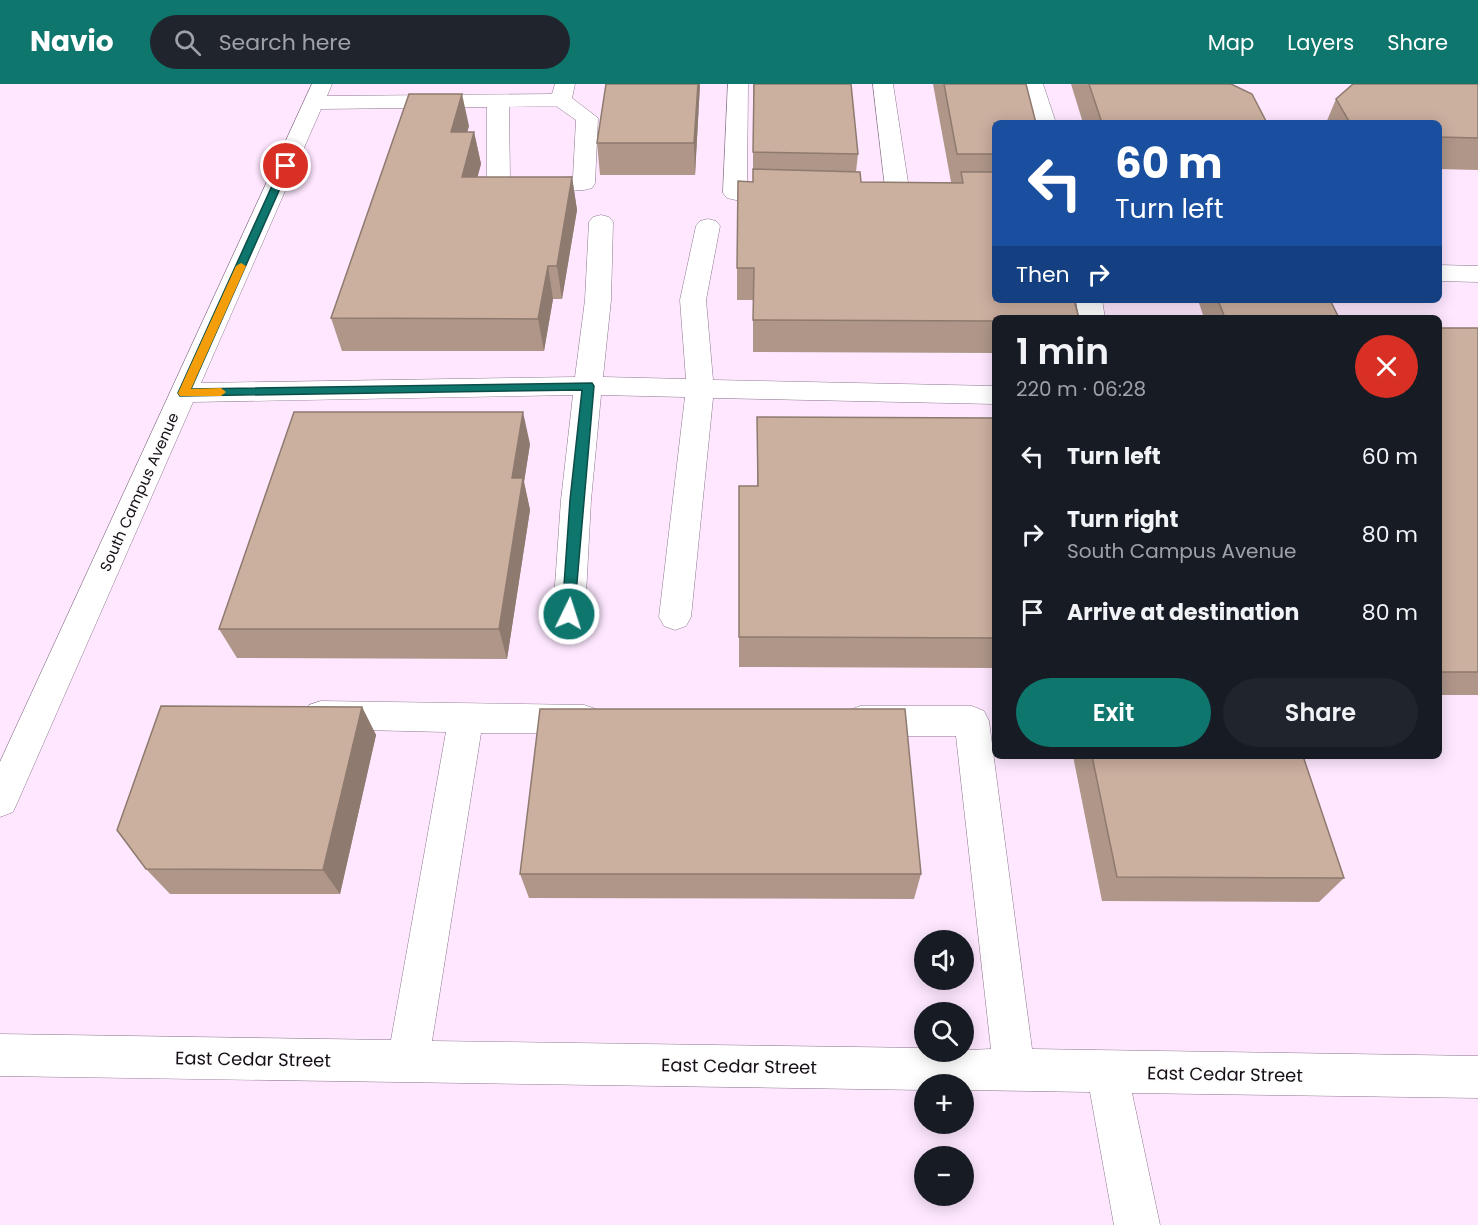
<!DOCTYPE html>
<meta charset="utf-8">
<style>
body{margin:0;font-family:Poppins,sans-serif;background:#20242c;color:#f1f3f6;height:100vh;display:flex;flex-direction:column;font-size:22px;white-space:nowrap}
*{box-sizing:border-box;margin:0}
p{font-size:20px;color:#9ea1a6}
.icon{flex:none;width:33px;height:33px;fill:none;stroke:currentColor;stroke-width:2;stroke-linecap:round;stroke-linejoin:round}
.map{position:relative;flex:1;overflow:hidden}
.drawer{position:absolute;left:992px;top:231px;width:450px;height:444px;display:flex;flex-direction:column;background:#171b24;border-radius:9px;box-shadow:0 3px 15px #0003}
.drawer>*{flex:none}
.guide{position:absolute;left:992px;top:36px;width:450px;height:183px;border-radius:9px;box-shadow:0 3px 15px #0003;background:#1a4fa0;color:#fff;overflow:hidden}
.tools{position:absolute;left:914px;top:846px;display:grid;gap:12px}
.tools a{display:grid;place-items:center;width:60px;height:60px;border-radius:50%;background:#171b24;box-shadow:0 3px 15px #0003;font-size:30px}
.pin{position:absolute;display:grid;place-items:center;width:51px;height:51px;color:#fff;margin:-26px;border:3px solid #fff;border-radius:50%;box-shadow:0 2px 6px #0007}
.me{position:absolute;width:66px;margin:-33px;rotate:4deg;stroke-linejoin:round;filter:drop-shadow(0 0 4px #0008)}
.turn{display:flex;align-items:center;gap:21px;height:126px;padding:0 24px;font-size:27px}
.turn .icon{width:78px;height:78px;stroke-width:2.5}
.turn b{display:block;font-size:42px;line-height:51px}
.then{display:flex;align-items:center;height:57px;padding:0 24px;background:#0003;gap:12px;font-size:22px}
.round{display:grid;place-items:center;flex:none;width:63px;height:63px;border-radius:32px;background:#20242c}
.head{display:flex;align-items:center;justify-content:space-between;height:102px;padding:0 24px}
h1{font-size:36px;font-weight:600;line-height:45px}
.cta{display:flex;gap:12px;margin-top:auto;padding:12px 24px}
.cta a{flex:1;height:69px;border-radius:36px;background:#0f766e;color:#fff;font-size:24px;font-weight:600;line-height:69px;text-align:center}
.cta a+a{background:#20242c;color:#f1f3f6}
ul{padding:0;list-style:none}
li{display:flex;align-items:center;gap:18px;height:78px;padding:0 24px}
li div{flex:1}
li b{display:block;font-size:22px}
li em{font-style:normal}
header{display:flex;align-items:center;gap:36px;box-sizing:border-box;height:84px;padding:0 30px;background:#0f766e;color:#fff}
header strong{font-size:28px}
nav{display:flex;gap:33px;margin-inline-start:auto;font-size:21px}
.search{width:420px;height:54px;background:#20242c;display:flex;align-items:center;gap:15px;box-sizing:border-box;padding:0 21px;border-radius:33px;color:#9ea1a6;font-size:22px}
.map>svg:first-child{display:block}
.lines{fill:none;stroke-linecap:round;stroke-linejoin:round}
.minor-casing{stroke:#8c788d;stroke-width:1}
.minor{fill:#fff;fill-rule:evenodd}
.wall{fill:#af9689}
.shaded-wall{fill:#8e7a6f}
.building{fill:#cbaf9f;stroke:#8e7a6f;stroke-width:1.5}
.route{fill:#0f766e;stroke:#0a4d48;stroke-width:1.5}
.slow{fill:#f59e0b}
.labels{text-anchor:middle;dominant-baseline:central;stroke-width:4.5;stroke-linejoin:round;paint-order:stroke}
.street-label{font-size:15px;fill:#170f17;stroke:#fdfdfd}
.near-street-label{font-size:18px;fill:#170f17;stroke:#fdfdfd}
</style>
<header>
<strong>Navio</strong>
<div class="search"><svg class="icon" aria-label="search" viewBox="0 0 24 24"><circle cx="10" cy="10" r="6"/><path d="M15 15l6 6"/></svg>Search here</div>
<nav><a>Map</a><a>Layers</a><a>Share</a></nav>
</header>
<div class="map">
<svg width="1478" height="1141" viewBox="0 0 1478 1141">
<rect width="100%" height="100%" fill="#fee7ff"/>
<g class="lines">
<g class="minor-casing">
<g id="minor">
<path d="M312,0H332L327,12L552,10L555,0H575L572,14L598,34L595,99L592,104L584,106L499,111L491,109L487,104V23L321,25L201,299L575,293L585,216L589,138L593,133L601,131L609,133L613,138L611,216L603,293L686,295L680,216L696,142L700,137L708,135L716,137L720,142L706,216L713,296L994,302V320L713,314L691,533L686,542L675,546L664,542L659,533L685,313L601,311L591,416L585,530L580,539L569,543L558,539L553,530L561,416L573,311L193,318L18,717L13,728L0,733V678ZM556,22L576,36L573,93L510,96L509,23Z"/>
<path d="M728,0H748L747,102L791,105L795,110L791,115C773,120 745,119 727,114L723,109Z"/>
<path d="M873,0H893L909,105L994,104V118L898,119L890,117L886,112Z"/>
<path d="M1023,0H1043L1056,39H1034Z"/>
<path d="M1438,181L1478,182V198L1438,197Z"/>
<path d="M1076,216H1102L1105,234H1079Z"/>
<path d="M321,617L584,621L596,625L601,635L596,645L584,649H481L432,957L924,964V968L991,965L956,652H860L848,647L843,637L848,627L860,622H972L984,627L989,637L1032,965L1478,972V1014L1132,1009L1160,1141H1114L1090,1008L963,1006V1000H924V1006L0,992V950L391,956L446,648L321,645L309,641L304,631L309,621Z"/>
</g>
</g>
<use href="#minor" class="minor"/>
</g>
<g class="wall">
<path d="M606,0H700L695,91H600L597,59Z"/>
<path d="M753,0L858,70L856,88L861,98H951L933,0H1026L994,39V269L753,268V216H737V184L753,98Z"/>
<path d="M1071,0H1231L1267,39H1083Z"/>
<path d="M1478,0V86L1438,85V39H1326L1336,15Z"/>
<path d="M469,42L467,48H474L481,80L477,93H572L577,126L562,215H553L544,267H342L331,234Z"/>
<path d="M1198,216H1330L1339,234H1204Z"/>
<rect x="1438" y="244" width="40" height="367"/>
<path d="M757,333L994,334V584L739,583V402H757Z"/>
<path d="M530,360L524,398L530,426L507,575L237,574L219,545Z"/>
<path d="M362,623L376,651L340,810H170L146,785Z"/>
<path d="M1073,672H1303L1344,794L1319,818L1102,817Z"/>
<path d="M520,790H921L914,815L529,814Z"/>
</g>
<g class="shaded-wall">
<path d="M698,0H700L695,91L694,59Z"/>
<path d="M462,10L469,42L458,80L451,48Z"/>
<path d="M474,48L481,80L469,125L462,93Z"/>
<path d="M572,93L577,126L562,215L557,182Z"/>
<path d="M548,182L553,215L544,267L538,235Z"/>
<path d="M523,328L530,360L524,398L530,426L507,575L499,545L512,394Z"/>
<path d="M362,623L376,651L340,810L323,786Z"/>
</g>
<g class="building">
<path d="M606,0H698L694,59H597Z"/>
<path d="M754,0H851L858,70L753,68Z"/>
<path d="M944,0H1026L1036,39H994V70H957Z"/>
<path d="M1089,0H1231L1252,10L1267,39H1102Z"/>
<path d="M1353,0H1478V54L1438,53V39H1350L1336,15Z"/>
<path d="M409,10H462L451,48H474L462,93H572L557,182H548L538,235L331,234Z"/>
<path d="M753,85L860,88L861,98L963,99L961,88H994V216H1074L1079,234H994V237L753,236L754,184H737L738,97L753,98Z"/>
<path d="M1218,216H1330L1339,234H1225Z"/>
<rect x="1438" y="244" width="40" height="344"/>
<path d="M294,328H523L512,394H523L499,545H219Z"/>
<path d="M757,333L994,334V554L739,553V402H758Z"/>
<path d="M161,622L362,623L323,786L146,785L117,746Z"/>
<path d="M540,625H905L921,790H520Z"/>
<path d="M1092,672H1303L1344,794L1117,793Z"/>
</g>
<path class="route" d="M286,79L290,82L191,305L592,299L594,302L574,533L569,535L562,530L570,416L582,306L180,312L178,309L281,82Z"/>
<path class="slow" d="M241,179L246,182L191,305L221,304L226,308L221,312H180L178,309L236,182Z"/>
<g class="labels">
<g class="street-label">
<text transform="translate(139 408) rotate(-66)">South Campus Avenue</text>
</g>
<g class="near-street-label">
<text transform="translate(253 975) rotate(1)">East Cedar Street</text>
<text transform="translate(739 982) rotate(1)">East Cedar Street</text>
<text transform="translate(1225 990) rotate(1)">East Cedar Street</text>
</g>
</g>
</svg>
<div class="tools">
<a><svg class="icon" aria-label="sound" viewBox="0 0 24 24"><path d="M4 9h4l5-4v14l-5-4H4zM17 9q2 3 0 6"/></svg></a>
<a><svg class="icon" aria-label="search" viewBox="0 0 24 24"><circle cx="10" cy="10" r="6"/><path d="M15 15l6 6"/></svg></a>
<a>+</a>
<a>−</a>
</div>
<div class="pin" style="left:286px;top:82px;background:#d93025"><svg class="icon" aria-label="arrive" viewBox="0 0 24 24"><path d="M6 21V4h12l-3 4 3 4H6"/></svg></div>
<svg class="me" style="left:569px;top:530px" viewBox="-20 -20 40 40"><circle r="17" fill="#0f766e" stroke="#fff" stroke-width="3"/><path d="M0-11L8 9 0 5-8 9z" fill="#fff"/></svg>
<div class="guide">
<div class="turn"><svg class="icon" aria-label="left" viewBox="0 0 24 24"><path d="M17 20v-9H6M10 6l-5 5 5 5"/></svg><div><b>60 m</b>Turn left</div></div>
<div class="then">Then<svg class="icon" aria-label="right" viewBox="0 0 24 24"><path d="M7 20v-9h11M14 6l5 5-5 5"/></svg></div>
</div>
<section class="drawer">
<div class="head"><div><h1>1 min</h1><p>220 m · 06:28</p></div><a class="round" style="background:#d93025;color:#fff"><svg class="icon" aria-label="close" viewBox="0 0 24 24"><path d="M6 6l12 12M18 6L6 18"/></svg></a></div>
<ul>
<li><svg class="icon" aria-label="left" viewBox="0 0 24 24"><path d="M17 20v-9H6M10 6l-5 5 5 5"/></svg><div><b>Turn left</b></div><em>60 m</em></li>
<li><svg class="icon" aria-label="right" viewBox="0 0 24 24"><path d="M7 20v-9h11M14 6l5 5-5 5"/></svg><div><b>Turn right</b><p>South Campus Avenue</p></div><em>80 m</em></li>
<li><svg class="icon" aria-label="arrive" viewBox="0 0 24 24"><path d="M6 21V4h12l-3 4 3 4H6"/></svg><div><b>Arrive at destination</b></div><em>80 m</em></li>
</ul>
<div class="cta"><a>Exit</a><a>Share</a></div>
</section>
</div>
